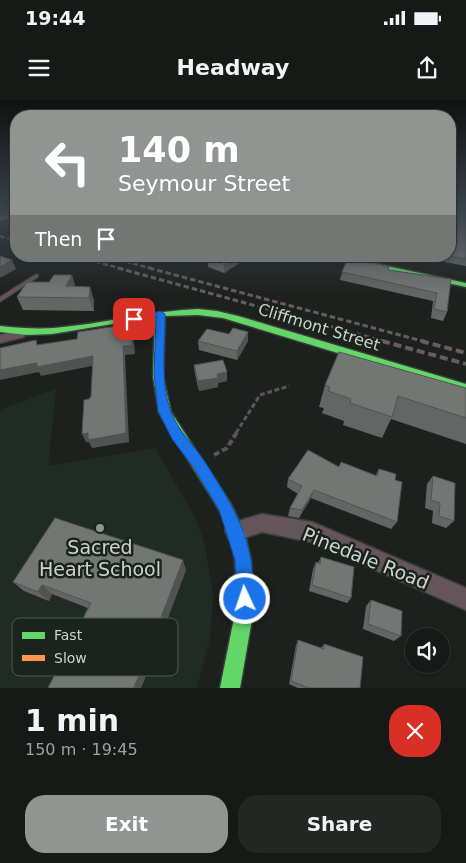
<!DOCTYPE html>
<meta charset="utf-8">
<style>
body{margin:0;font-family:"DejaVu Sans",sans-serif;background:#232623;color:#f1f3f6;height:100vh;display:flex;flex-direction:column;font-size:19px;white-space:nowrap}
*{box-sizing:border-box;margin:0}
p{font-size:16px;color:#9ea0a1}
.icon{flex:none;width:28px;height:28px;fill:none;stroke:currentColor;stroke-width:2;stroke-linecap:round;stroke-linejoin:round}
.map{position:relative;height:588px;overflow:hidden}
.details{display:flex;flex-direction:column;background:#161916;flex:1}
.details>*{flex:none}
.top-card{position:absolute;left:10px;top:10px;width:446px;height:152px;border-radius:20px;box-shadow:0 1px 4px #0004,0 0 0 1px #353835;background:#909591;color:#fff;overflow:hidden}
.fabs{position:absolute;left:405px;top:528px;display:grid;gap:10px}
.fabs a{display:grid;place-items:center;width:45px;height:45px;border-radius:50%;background:#161916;box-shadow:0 1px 4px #0004,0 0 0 1px #353835;font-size:25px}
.pin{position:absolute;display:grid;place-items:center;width:42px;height:42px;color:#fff;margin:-21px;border-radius:10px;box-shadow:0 2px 8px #0006}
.me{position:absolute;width:55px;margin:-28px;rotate:357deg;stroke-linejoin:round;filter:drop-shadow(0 0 4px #0008)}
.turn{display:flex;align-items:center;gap:18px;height:105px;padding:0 25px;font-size:22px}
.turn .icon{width:65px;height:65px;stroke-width:2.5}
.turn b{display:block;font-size:35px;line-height:42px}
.then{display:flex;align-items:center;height:48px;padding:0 25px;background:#0003;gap:10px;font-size:19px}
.round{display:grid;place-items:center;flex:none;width:52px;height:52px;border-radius:20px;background:#232623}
.overview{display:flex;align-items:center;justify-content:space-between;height:85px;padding:0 25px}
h1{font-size:30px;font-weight:600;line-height:38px}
.cta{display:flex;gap:10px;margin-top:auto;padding:10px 25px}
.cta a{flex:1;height:58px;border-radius:20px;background:#909591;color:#fff;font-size:20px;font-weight:600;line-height:58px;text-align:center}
.cta a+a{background:#232623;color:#f1f3f6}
.status{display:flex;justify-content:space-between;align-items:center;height:35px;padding:0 25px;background:#161916;direction:ltr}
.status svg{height:14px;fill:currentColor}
header{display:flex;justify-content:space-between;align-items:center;height:65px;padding:0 25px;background:#161916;font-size:22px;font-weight:600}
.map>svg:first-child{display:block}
.built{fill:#202c23}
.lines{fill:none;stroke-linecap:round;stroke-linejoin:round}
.lane-casing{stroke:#3a3d3a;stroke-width:2}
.street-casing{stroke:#3a3d3a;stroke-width:3}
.fast-casing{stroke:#3a3d3a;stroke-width:3}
.slow-casing{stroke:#3a3d3a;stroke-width:3}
.path-far1{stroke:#5d5557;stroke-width:3;stroke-dasharray:5 2.5;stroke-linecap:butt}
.path{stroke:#5d5557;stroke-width:4;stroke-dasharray:6 3;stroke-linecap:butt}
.lane{fill:#63555a;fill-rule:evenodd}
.street{fill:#63555a;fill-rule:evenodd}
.fast{fill:#63d668;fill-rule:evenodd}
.slow{fill:#ff974d;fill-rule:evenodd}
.rail-far2{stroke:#665d60;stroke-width:2.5;stroke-dasharray:5 2.5;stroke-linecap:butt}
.rail-far1{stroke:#665d60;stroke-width:3;stroke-dasharray:5.5 3;stroke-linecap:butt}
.rail{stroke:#665d60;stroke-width:4;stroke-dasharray:8 4;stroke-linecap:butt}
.wall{fill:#636664}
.shaded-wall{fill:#505351}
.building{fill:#737774;stroke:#505351}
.route{fill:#1a73e8;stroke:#114b97}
.poi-dot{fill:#909591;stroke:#1b231d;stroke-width:2}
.labels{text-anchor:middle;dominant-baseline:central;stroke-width:5;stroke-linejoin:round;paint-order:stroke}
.street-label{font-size:16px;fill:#ced3cf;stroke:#1b231d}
.near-poi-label{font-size:19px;fill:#ced3cf;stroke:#1b231d}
.near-street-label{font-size:19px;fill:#ced3cf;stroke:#1b231d}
.key{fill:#1b231d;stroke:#515852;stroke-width:1}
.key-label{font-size:14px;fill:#ced3cf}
</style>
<div class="status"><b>19:44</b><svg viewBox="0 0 49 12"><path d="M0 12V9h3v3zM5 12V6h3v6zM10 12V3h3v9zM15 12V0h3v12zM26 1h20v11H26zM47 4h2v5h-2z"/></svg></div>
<header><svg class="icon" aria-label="menu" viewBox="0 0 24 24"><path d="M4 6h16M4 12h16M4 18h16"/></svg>Headway<svg class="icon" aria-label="share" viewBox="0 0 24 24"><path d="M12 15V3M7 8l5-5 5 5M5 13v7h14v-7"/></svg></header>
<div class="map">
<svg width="466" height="588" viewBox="0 0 466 588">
<rect width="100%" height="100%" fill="#1d211e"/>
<path class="built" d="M56,289L48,366L155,348L194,415L204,441L213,495L210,538L197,588H0V310Z"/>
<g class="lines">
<g class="lane-casing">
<path id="lane" d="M36,174L38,175V177L0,202V197Z"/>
</g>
<g class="street-casing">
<g id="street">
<path d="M450,112L466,115V121L450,118Z"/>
<path d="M19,230L24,231L25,234L24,237L0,243V235Z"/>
<path d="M262,414L312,422L466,488V510L311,442L262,432L235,441L228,438L225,431L228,424Z"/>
</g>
</g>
<g class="fast-casing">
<g id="fast">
<path d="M325,156H341L466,183V187Z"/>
<path d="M198,209L217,211L238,216L466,284V292L223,218L198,215L165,216L163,276L171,312L231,404L245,434L251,460L254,508L240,588H220L236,508L235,460L229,434L221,413L159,313L153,276L155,217L52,234L27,235L0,232V226C18,228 36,229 54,228C102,224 149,211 198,209Z"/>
</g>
</g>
<g class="slow-casing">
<path id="slow" d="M16,112V116L0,120V116Z"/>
</g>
<path class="path-far1" d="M236,333L260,295L289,286"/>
<path class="path" d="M214,355L227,348L237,332"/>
<use href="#lane" class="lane"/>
<use href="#street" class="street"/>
<use href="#fast" class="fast"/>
<use href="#slow" class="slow"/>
<g class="rail-far2">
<path d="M0,136L16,141"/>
<path d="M74,156L123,169"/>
<path d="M104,156L154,169"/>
</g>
<g class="rail-far1">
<path d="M118,168L387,242"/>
<path d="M149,168L426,242"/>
</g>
<g class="rail">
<path d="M382,241L466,264"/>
<path d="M421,241L466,253"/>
</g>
</g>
<g class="wall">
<path d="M452,111L454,117L466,119V166L412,156H450Z"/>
<path d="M212,156H252L249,160L245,159L224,173L208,167V158Z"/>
<path d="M362,156H392L391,162Z"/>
<path d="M388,170L451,179L447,212L443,221L431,218L433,201L340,180L342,172Z"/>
<path d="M76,186L94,200V211L23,210L17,197Z"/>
<path d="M248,232V241L237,260L199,250L198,241Z"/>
<path d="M194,265L227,272V281L218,283V287L199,291L195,274Z"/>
<path d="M325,285L466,288V344L391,319L382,338L343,325L344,321L322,313L324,308L319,307Z"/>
<path d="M379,369L395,380L397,422L391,429L311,398L299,418L288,416L290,408L298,394L287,387L288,379L375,376Z"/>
<path d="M433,376L454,421L446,428L432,423L433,411L425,408L427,384Z"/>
<path d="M321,457L351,498L347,503L309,491L313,469L316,462L318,463Z"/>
<path d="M186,470L141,588H48L88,508L52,494L49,501L24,491L13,482Z"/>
<path d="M371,500L401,536L394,541L363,529L366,506Z"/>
<path d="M298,540L321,548L324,544L360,588H298L289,584L296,545Z"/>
</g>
<g class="shaded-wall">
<path d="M237,156H245V159L224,173V165Z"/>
<path d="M12,160L16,169L0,178V167Z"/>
<path d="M72,175L76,188L66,186Z"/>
<path d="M90,187L94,200V211L89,198Z"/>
<path d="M131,224L133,233L135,254L125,255L129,342L92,348L89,342H86L82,334Z"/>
<path d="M248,232V241L237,260V251Z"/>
<path d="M93,256L97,265L41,276L39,272L0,280V270L37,263Z"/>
<path d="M227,272V281L218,283V287L199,291L198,281L217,274Z"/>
<path d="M314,390L311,398L299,418L302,410Z"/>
<path d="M183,460L186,470L141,588H134Z"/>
<path d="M42,485L52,494L49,501L38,492Z"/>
</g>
<g class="building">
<path d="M450,111H452L454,117L466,119V159L450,156Z"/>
<path d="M0,156L12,160L0,167Z"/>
<path d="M212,156H237L224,165L208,158Z"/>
<path d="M348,158L389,167L388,170L451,179L447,212L434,209L437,193L342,172Z"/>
<path d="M54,175H72L66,186L90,187L89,198L17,197L27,182H49Z"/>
<path d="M131,224L132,245L123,246L126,333L88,340V333L82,334L84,300L89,299L91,296L93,256L37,267V263L0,270V248L36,240L37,245L77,239L78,232Z"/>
<path d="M233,228L248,232L237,251L198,241L207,229L229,234Z"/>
<path d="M339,252L466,288V318L398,296L392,317L350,303L351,299L328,291L330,287L325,285Z"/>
<path d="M223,260L227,272L217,274L218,278L198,281L194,265Z"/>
<path d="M308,350L339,367L341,362L377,376L379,369L396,374L395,380L402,382L397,422L314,390L302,410L290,408L302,386L288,379Z"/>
<path d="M433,376L455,383L454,421L439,416L440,403L431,400Z"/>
<path d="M55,418L183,460L134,588H48L91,503L42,485L38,492L13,482Z"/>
<path d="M321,457L354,467L351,498L312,485L316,462L320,464Z"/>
<path d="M371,500L402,511L401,536L368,524Z"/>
<path d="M298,540L324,549V544L363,557L360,588H309L291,581Z"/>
</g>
<linearGradient id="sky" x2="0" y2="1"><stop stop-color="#101210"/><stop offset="0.58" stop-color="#3a434c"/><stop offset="1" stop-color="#3a434c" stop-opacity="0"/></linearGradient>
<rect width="466" height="193" fill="url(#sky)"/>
<path class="route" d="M160,211L165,214C165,243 160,284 171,312C178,331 194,345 205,362C224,392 246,425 251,461C253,473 253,486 254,499L251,505L245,507L239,505L237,499L235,460L219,410L194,368L172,339L158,311L154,274L156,217L134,222L129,219Z"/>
<circle class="poi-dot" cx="100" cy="428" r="5"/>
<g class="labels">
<g class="street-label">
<text transform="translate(319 227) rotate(17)">Cliffmont Street</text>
</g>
<g class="near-poi-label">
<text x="100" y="447">Sacred<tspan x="100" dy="22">Heart School</tspan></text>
</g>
<g class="near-street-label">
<text transform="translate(366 458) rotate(22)">Pinedale Road</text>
</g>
</g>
<rect x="12" y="518" width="166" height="58" rx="8" class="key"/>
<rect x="22" y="532" width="23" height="7" fill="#63d668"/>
<rect x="22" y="555" width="23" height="6" fill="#ff974d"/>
<g class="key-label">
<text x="54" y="540">Fast</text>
<text x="54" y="563">Slow</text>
</g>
</svg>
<div class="fabs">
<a><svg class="icon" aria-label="sound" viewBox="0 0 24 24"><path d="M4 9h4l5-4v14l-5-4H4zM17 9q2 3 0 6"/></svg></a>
</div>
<div class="pin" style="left:134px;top:219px;background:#d93025"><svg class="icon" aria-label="arrive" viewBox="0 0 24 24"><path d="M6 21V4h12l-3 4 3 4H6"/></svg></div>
<svg class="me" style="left:245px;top:499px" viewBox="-20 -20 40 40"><circle r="17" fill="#1a73e8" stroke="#fff" stroke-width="3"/><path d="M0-11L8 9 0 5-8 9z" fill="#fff"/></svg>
<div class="top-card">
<div class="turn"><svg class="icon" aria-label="left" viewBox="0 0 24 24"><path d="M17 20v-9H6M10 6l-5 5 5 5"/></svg><div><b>140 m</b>Seymour Street</div></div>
<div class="then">Then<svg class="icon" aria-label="arrive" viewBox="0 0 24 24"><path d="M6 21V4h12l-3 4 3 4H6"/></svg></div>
</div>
</div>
<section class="details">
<div class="overview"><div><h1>1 min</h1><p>150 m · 19:45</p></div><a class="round" style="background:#d93025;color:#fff"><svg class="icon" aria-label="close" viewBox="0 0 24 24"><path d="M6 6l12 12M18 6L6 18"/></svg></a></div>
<div class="cta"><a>Exit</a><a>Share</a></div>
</section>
